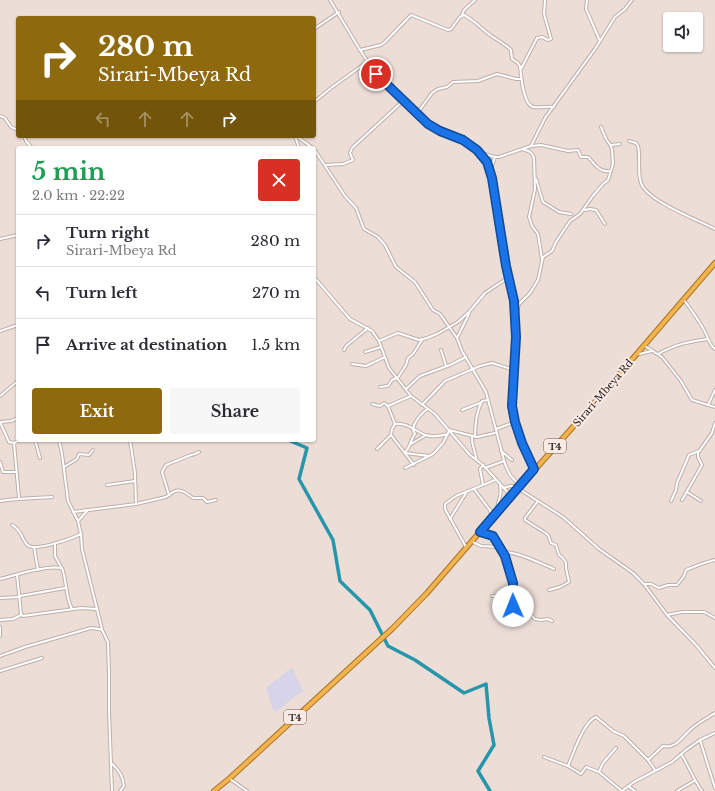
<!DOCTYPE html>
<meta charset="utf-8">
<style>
body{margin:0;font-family:"Libre Baskerville",serif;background:#f7f7f7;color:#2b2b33;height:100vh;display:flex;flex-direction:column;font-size:15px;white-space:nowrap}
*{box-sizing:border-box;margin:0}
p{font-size:13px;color:#7c7c81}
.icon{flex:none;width:22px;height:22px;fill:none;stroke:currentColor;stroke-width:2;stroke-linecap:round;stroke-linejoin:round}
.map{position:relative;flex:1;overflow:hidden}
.panel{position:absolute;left:16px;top:146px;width:300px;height:296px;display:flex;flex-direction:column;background:#fff;border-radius:4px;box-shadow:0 1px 3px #0004}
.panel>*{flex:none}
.banner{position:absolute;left:16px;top:16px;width:300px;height:122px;border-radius:4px;box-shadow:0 1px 3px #0004;background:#8f690e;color:#fff;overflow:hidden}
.tools{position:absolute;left:663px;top:12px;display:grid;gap:8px}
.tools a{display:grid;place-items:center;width:40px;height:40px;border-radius:4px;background:#fff;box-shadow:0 1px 3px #0004;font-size:20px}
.pin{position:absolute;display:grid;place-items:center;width:34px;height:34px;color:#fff;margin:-17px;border:2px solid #fff;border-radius:50%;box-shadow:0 1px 4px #0007}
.me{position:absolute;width:44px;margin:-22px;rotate:359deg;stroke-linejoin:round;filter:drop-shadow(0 0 3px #0008)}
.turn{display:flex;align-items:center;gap:14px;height:84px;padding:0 16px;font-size:18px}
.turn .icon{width:52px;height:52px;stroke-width:2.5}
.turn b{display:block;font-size:28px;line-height:34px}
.lanes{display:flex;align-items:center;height:38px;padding:0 16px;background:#0003;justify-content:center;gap:20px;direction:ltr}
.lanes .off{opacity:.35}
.round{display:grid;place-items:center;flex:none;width:42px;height:42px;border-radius:4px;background:#f7f7f7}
.summary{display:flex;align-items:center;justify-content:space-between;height:68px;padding:0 16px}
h1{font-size:24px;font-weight:700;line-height:30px;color:#1e9e55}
.action{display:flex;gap:8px;margin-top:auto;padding:8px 16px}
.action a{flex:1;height:46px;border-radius:4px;background:#8f690e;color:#fff;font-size:16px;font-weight:700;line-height:46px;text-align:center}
.action a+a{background:#f7f7f7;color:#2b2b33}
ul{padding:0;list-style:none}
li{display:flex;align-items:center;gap:12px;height:52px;padding:0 16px;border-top:1px solid #e1e1e2}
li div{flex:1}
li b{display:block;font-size:15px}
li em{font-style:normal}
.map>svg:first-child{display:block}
.industrial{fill:#d7d4e9}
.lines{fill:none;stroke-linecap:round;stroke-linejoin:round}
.river{stroke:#2696ab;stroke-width:3.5}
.minor-casing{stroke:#bdafa9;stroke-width:4}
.trunk-casing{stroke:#a87320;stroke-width:6}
.minor{stroke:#fff;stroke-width:2}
.trunk{stroke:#f3b450;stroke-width:4}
.route-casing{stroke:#114b97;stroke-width:10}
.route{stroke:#1a73e8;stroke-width:7}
.labels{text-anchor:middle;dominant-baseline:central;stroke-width:4;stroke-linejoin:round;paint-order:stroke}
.shield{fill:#f9eae4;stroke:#625a57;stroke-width:1}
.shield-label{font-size:9px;font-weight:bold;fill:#211c1a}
.street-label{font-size:10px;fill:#211c1a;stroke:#f9eae4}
</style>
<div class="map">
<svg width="715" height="791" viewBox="0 0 715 791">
<rect width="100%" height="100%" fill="#ecddd7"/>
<path class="industrial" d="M292,667L303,691L276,711L273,710L266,688Z"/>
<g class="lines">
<path class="river" d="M288,440L307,448L299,479L333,540L340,581L370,610L388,646L415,660L464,693L486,684L489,718L494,745L478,771L490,791"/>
<g class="minor-casing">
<g id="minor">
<path d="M330,0L360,50L376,74L427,124L440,131L448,133L463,140L477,150L487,162L491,178L506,266L514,301L517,337L512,406L515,422L521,443L534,469"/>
<path d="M587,0L586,9L600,41"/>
<path d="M462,15L464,10L475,0"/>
<path d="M314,29L339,12"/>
<path d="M360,50L381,45L385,42L411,15L448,30L451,29L460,17L464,15C475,21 481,28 490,35C497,40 505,44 511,50L512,59L518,63L520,66C521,75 523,106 534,107C541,108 547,106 554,107"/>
<path d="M521,69L537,38L542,37L548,40L551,39L544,14L545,0"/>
<path d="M314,102L331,88L367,62"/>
<path d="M416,115L432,93L438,89L447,87L453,82L478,81L497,74L516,79H521"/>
<path d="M0,116L5,118L11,127L18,130"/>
<path d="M24,136L26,141L32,148"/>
<path d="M295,136L299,148"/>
<path d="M296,136L313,148"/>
<path d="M629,141L636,143L638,146C641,158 637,171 641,183C647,201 698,220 715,229"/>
<path d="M611,145L620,144"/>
<path d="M531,146L541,145L568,151L578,150L581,157H588C595,164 599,173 611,171"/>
<path d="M314,149L345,196L356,208L364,229L378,237L385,245L396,267L415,282L433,310L440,314L457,338L462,351L486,392L505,464L510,475L520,486"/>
<path d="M524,150C528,150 533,153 534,158L535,189L529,217L532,226L538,234L542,259"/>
<path d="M481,153L495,157H499L531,146L545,118L595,49L615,17L625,9L632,0"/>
<path d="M325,165L343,164L353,160L350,153L352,148L403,101"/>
<path d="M490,171L495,157"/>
<path d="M536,179L543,202L559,212L571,214"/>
<path d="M584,210L590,209L596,210L605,224"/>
<path d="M0,239L18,235"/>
<path d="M314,277L350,319L372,331L379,341L389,368L411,396L435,414L470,455L483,465L511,496"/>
<path d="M684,300C691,310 698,319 704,330C708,336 708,344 715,349"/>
<path d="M516,316L519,304L530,293L538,280L543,257L552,251L556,242L570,221L580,214L592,197L603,184L608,180L613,164L612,150L611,146L606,139L601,127"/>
<path d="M0,331L18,325"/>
<path d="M457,338L469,314"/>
<path d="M379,341L398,333L419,340L427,338L437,334L458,322L469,312L485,293L509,277"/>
<path d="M645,346L662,357L681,381L692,400L715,407"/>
<path d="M344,350L346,346L368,328"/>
<path d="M441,350L446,366"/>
<path d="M365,352L381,347"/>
<path d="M639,354L652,351"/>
<path d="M658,354C676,344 688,342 708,339"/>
<path d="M352,364L366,366L385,357"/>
<path d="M397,379L406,365L408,358L413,354L422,340"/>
<path d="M380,387L388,386L392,380L396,378"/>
<path d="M406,389L420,376L450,365L466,357"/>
<path d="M0,396L18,381"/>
<path d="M372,404L380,406L384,403L388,406"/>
<path d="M422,405L445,381L480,366L492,363L514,370"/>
<path d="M708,405L715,390"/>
<path d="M462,410L480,403"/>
<path d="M0,422L9,442L14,443L20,440"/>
<path d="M1,422L11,421L18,418"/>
<path d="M395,424C406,422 416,431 425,435C432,437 441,436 448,434"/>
<path d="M496,429L515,422"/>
<path d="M449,430L477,437L495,433"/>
<path d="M391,435L414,465"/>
<path d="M472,436C471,445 476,451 476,460"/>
<path d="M475,437C475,425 476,412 482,401L488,400"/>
<path d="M35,440L40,458"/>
<path d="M59,440L62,454L68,501L78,521L81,534L82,549L102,629"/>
<path d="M130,440L135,473L136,504"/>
<path d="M14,443L19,498"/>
<path d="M411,444L426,435"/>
<path d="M377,449L391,435L392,429L395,424L388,406L411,396"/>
<path d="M501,451L512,460"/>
<path d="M405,452C411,447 411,438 415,434L413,430C414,421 421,414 427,409"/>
<path d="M405,453L429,456"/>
<path d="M0,462L3,472H16"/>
<path d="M64,467L77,459L79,454L89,455L93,450"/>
<path d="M405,468L433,454L443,443L449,431"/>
<path d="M485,468L504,461"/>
<path d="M107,485L135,481"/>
<path d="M483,485L480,469L483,465"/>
<path d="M503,488L511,486H520"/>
<path d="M474,489L490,510L492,518"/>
<path d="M519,489L563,517L599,549L633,573L644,584L667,615L697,646L715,668"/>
<path d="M687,492L701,501"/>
<path d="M169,495C178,487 184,491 193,498H203L207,502L216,500"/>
<path d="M682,500L702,465L698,457V453L712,433L715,423"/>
<path d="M0,501C16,498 35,498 52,497"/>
<path d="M538,501L525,518V520L544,532L548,535L551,543L556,545L559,555L563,558L566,563C565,570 568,574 569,582L560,587L549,590"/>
<path d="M671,501L676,490L677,483L689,455L699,451"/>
<path d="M497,510C497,501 503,495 500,486"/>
<path d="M73,512L136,504L166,497L169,495L162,472L166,465L191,455L195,454L199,452"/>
<path d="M450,519L466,493"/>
<path d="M78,521L88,510"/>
<path d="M12,525C23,530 22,543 29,546C37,551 73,538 81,534"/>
<path d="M481,532L493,536L499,547"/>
<path d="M473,542L481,546L499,547C511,558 516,592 513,608C512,612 510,616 509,620"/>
<path d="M55,544V556L61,567"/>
<path d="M34,547L38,570"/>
<path d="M466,547L445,509V504L456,496L495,480"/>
<path d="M503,552C518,552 540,563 554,569"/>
<path d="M17,575L21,614L23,616L81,608L97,609"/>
<path d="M0,579C16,575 46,565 62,568C67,581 65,596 72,609"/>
<path d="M644,584H651L659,588L668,585H677L684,576L686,570C696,566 705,562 715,560"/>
<path d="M20,596L65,588"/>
<path d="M492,596L514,595"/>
<path d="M0,598L20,597"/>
<path d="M513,602L521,604L535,619L541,620L548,619L552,621"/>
<path d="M667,615L682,612H704L706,613L715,618"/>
<path d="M0,620L13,619L21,615"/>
<path d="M0,627V636"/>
<path d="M0,656L25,647L91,628L99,629L102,630L108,642L109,674V711L112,791"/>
<path d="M0,671L42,658"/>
<path d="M700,740L715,788"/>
<path d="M681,754C689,766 693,779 702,791"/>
<path d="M544,757L568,766L581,774L586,767L599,772L622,791"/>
<path d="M648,760L663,746C676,749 682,737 691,729C698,723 707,718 715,713"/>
<path d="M111,763C119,770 123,776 124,786L120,791"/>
<path d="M568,766C573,754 584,721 596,717L613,731L624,736L648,760L655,770"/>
<path d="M599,772L603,763L616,748"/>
<path d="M230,779L247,791"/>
<path d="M628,786L635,791"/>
<path d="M622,791L634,782L672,762L686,750L700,740L715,733"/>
<path d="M677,791L694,781"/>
</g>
</g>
<g class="trunk-casing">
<path id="trunk" d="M214,791L230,778L393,628L427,593L492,518L604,392L715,263"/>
</g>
<use href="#minor" class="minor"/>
<use href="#trunk" class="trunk"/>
</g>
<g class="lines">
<g class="route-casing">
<path id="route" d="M376,74L428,124L440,131L463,140L477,150L487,162L492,178L506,266L514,301L516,337L512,406L515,422L522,443L534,469L480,532L493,536L505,556L513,583V606"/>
</g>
<use href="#route" class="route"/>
</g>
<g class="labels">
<g class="shield">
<rect x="544" y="439" width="22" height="14" rx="3"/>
<rect x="284" y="710" width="22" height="14" rx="3"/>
</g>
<g class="shield-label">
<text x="555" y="446">T4</text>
<text x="295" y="717">T4</text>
</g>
<g class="street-label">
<text transform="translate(603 393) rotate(-49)">Sirari-Mbeya Rd</text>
</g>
</g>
</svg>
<div class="tools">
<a><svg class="icon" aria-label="sound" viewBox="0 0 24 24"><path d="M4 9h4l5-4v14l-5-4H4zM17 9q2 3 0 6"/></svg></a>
</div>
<div class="pin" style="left:376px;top:74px;background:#d93025"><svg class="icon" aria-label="arrive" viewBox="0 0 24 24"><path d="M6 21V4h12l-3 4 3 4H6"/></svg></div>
<svg class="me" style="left:513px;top:606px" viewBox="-20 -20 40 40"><circle r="19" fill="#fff"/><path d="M0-13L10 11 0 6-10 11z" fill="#1a73e8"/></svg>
<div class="banner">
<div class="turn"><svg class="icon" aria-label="right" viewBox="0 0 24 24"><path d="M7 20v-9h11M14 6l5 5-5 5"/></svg><div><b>280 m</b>Sirari-Mbeya Rd</div></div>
<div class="lanes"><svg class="icon off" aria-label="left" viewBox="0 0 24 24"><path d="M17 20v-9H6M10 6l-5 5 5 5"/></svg><svg class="icon off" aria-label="ahead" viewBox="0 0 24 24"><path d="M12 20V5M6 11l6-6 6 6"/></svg><svg class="icon off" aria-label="ahead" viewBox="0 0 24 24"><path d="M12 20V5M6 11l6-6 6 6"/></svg><svg class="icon" aria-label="right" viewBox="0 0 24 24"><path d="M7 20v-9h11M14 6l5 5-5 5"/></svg></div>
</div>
<section class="panel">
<div class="summary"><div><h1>5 min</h1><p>2.0 km · 22:22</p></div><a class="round" style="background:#d93025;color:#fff"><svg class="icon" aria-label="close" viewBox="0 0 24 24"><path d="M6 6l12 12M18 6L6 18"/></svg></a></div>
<ul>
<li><svg class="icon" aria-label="right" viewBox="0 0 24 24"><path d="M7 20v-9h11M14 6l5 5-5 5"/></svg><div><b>Turn right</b><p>Sirari-Mbeya Rd</p></div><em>280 m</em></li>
<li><svg class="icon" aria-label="left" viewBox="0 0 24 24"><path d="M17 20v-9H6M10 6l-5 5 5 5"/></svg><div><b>Turn left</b></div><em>270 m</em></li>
<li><svg class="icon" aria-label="arrive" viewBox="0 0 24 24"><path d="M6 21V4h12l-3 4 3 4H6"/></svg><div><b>Arrive at destination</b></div><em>1.5 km</em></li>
</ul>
<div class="action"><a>Exit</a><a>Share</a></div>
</section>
</div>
